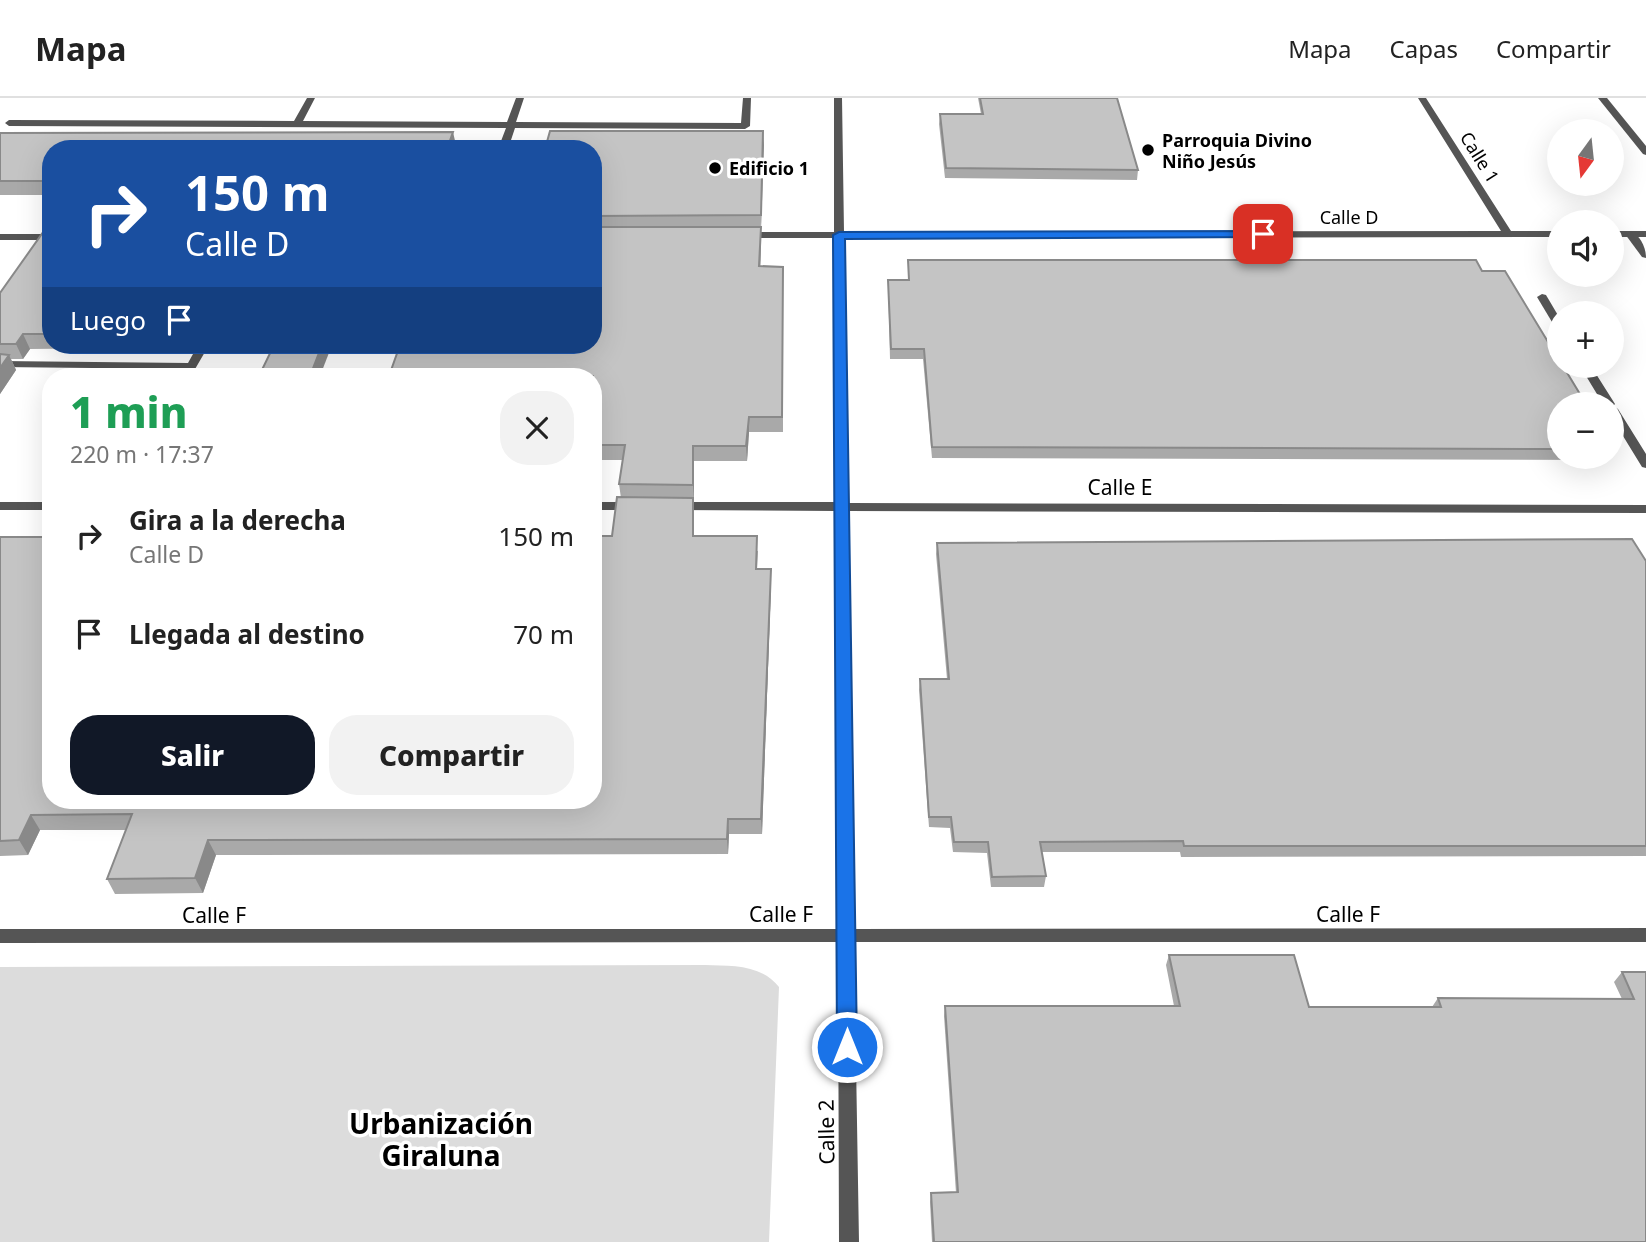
<!DOCTYPE html>
<html lang="es">
<meta charset="utf-8">
<style>
body{margin:0;font-family:"Noto Sans",sans-serif;background:#f2f2f2;color:#222;height:100vh;display:flex;flex-direction:column;font-size:26px;white-space:nowrap}
*{box-sizing:border-box;margin:0}
p{font-size:23px;color:#767676}
.icon{flex:none;width:38px;height:38px;fill:none;stroke:currentColor;stroke-width:2;stroke-linecap:round;stroke-linejoin:round}
.map{position:relative;flex:1;overflow:hidden}
.details{position:absolute;left:42px;top:270px;width:560px;height:441px;display:flex;flex-direction:column;background:#fff;border-radius:28px;box-shadow:0 7px 28px #0002}
.details>*{flex:none}
.top-card{position:absolute;left:42px;top:42px;width:560px;height:214px;border-radius:28px;box-shadow:0 7px 28px #0002;background:#1a4fa0;color:#fff;overflow:hidden}
.needle{width:46px;rotate:195deg}
.buttons{position:absolute;left:1547px;top:21px;display:grid;gap:14px}
.buttons a{display:grid;place-items:center;width:77px;height:77px;border-radius:50%;background:#fff;box-shadow:0 7px 28px #0002;font-size:35px}
.pin{position:absolute;display:grid;place-items:center;width:60px;height:60px;color:#fff;margin:-30px;border-radius:14px;box-shadow:0 4px 10px #0006}
.me{position:absolute;width:77px;margin:-38px;rotate:0deg;stroke-linejoin:round;filter:drop-shadow(0 0 5px #0008)}
.turn{display:flex;align-items:center;gap:24px;height:147px;padding:0 28px;font-size:32px}
.turn .icon{width:91px;height:91px;stroke-width:2.5}
.turn b{display:block;font-size:49px;line-height:60px}
.then{display:flex;align-items:center;height:66px;padding:0 28px;background:#0003;gap:14px;font-size:26px}
.round{display:grid;place-items:center;flex:none;width:74px;height:74px;border-radius:28px;background:#f2f2f2}
.head{display:flex;align-items:center;justify-content:space-between;height:119px;padding:0 28px}
h1{font-size:42px;font-weight:800;line-height:52px;color:#1e9e55}
.primary-button{display:flex;gap:14px;margin-top:auto;padding:14px 28px}
.primary-button a{flex:1;height:80px;border-radius:28px;background:#111827;color:#fff;font-size:28px;font-weight:800;line-height:80px;text-align:center}
.primary-button a+a{background:#f2f2f2;color:#222}
ul{padding:0;list-style:none}
li{display:flex;align-items:center;gap:21px;height:98px;padding:0 28px}
li div{flex:1}
li b{display:block;font-size:26px}
li em{font-style:normal}
header{display:flex;align-items:center;gap:42px;box-sizing:border-box;height:98px;padding:0 35px;background:#fff;border-bottom:2px solid #e0e0e0}
header strong{font-size:33px}
nav{display:flex;gap:38px;margin-inline-start:auto;font-size:24px}
.map>svg:first-child{display:block}
.green{fill:#dcdcdc}
.lines{fill:none;stroke-linecap:round;stroke-linejoin:round}
.lane{fill:#555;fill-rule:evenodd}
.street{fill:#555;fill-rule:evenodd}
.wall{fill:#a9a9a9}
.shaded-wall{fill:#898989}
.building{fill:#c4c4c4;stroke:#898989;stroke-width:2}
.route{fill:#1a73e8;stroke:#114b97;stroke-width:2}
.poi-dot{fill:#000;stroke:#fff;stroke-width:2.5}
.labels{text-anchor:middle;dominant-baseline:central;stroke-width:7;stroke-linejoin:round;paint-order:stroke}
.far-poi-label{font-size:18px;font-weight:bold;fill:#000;stroke:#fff;text-anchor:start}
.far-street-label{font-size:18px;fill:#000;stroke:#fff}
.street-label{font-size:21px;fill:#000;stroke:#fff}
.near-neighbourhood-label{font-size:28px;font-weight:bold;fill:#000;stroke:#fff}
</style>
<header>
<strong>Mapa</strong>
<nav><a>Mapa</a><a>Capas</a><a>Compartir</a></nav>
</header>
<div class="map">
<svg width="1646" height="1144" viewBox="0 0 1646 1144">
<rect width="100%" height="100%" fill="#fff"/>
<path class="green" d="M705,867C731,868 761,866 779,889L769,1144H0V869Z"/>
<g class="lines">
<g class="lane">
<path d="M307,0H315L303,23L507,24L516,0H524L516,24L741,25L743,0H751L750,28L745,31L515,30L508,51H498L506,30L9,28L5,25L9,22L294,23Z"/>
<path d="M1598,0H1607L1646,48V57L1643,56Z"/>
<path d="M1630,133C1640,137 1646,149 1646,160L1642,159L1625,136Z"/>
<path d="M198,247H209L191,278H181L184,271L0,269V263L188,265Z"/>
</g>
<g class="street">
<path d="M834,0H842L844,134L1501,133L1418,0H1426L1511,133H1559V139L844,140L848,405L1646,407V415L848,413L854,831L1646,830V844H854L859,1144H839L838,844L0,845V831H838L836,413L674,412L668,408L674,404H836L834,140H742L737,137L742,134H834Z"/>
<rect x="1612" y="133" width="34" height="6"/>
<rect x="0" y="136" width="51" height="6"/>
<path d="M1542,196L1546,197L1559,219V230L1555,229L1537,199Z"/>
<path d="M1580,268H1591L1615,306L1613,308L1618,311L1646,356V370L1642,369L1612,320V306H1603Z"/>
<rect x="0" y="404" width="51" height="8"/>
<path d="M593,404H633L639,408L633,412H593Z"/>
</g>
</g>
<g class="wall">
<path d="M978,0H1117L1138,72L1137,82L945,80L939,26L940,16H981Z"/>
<path d="M763,33L760,168L783,169V334H749L747,363H694V402H693L694,438L758,453L757,471L771,487L762,736H729L728,756L216,757L203,795L115,796L107,781L126,732H40L28,757L0,758V439L51,702L612,438L621,400L619,386L623,362H593V51Z"/>
<path d="M0,35L456,47L51,51V97H0Z"/>
<path d="M51,123V247H125L122,250L30,251L23,261H11L16,272L0,296V195Z"/>
<path d="M908,162L1559,306V359H1610L1608,362L932,360L923,261H890L888,182H908Z"/>
<path d="M937,445L1646,463V758L1181,759L1180,754H1042L1046,778L1044,789H991L987,755L953,754L950,730L929,729L919,592L920,581H947L936,456Z"/>
<path d="M1169,857L1309,909H1432L1438,900L1622,901L1614,884L1622,874H1646V1144H932L930,1104L931,1095H956L944,918L945,908H1174L1166,867Z"/>
</g>
<g class="shaded-wall">
<path d="M763,33L764,47L761,132V117Z"/>
<path d="M453,34L456,47L454,51H447Z"/>
<path d="M761,129V144L760,183L759,168Z"/>
<path d="M23,236L30,251L23,261L16,246Z"/>
<path d="M322,247H332L320,278H310Z"/>
<path d="M9,257L16,272L0,296V270Z"/>
<path d="M749,319V334L747,363L746,348Z"/>
<path d="M693,348L694,363V402L693,387Z"/>
<path d="M693,400L694,415V453L693,438Z"/>
<path d="M771,471V487L762,736L761,721Z"/>
<path d="M31,717L40,732L28,757L19,742Z"/>
<path d="M728,721L729,736L728,756L727,741Z"/>
<path d="M208,742L216,757L203,795L195,780Z"/>
</g>
<g class="building">
<path d="M980,0H1117L1138,72L946,70L940,16H983Z"/>
<path d="M550,33H763L761,117L593,118V51H545Z"/>
<path d="M453,34L447,51H51V83H0V35Z"/>
<path d="M51,123V236H23L16,246H0V195Z"/>
<path d="M593,129H761L759,168L783,169L782,319H749L746,348H693V387L619,386L625,347H593V278H389L400,247H593Z"/>
<path d="M908,162H1476L1482,173H1505L1559,262V268H1563L1586,306H1559V351L932,349L924,251H891L888,182H909Z"/>
<path d="M274,247H322L310,278H259Z"/>
<path d="M0,256L9,257L0,270Z"/>
<path d="M617,399L693,400V438H757L756,471H771L761,721H728L727,741L208,742L195,780L107,781L132,716L31,717L19,742L0,743V439H51V702H593V438H612Z"/>
<path d="M1632,441L1646,463V748H1184L1183,743L1040,744L1046,778L992,779L988,744H954L951,719H929L920,581H949L937,445Z"/>
<path d="M1169,857H1294L1309,909H1441L1438,900L1634,901L1622,874H1646V1144H934L931,1095L958,1094L945,908H1180Z"/>
</g>
<path class="route" d="M1263,133L1267,134V139L845,141L857,949L854,955L847,958L840,955L837,949L833,137L839,134Z"/>
<g class="poi-dot">
<circle cx="1148" cy="52" r="7"/>
<circle cx="715" cy="70" r="7"/>
</g>
<g class="labels">
<g class="far-poi-label">
<text x="1162" y="42">Parroquia Divino<tspan x="1162" dy="21">Niño Jesús</tspan></text>
<text x="729" y="70">Edificio 1</text>
</g>
<g class="far-street-label">
<text transform="translate(1480 59) rotate(58)">Calle 1</text>
<text x="1349" y="119">Calle D</text>
</g>
<g class="street-label">
<text x="1120" y="389">Calle E</text>
<text x="781" y="816">Calle F</text>
<text x="1348" y="816">Calle F</text>
<text x="214" y="817">Calle F</text>
<text transform="translate(826 1034) rotate(-91)">Calle 2</text>
</g>
<g class="near-neighbourhood-label">
<text x="441" y="1025">Urbanización<tspan x="441" dy="32">Giraluna</tspan></text>
</g>
</g>
</svg>
<div class="buttons">
<a><svg class="needle" viewBox="-14 -14 28 28"><path d="M0-13l5 13h-10z" fill="#e53935"/><path d="M0 13l5-13h-10z" fill="#767676"/></svg></a>
<a><svg class="icon" aria-label="sound" viewBox="0 0 24 24"><path d="M4 9h4l5-4v14l-5-4H4zM17 9q2 3 0 6"/></svg></a>
<a>+</a>
<a>−</a>
</div>
<div class="pin" style="left:1263px;top:136px;background:#d93025"><svg class="icon" aria-label="arrive" viewBox="0 0 24 24"><path d="M6 21V4h12l-3 4 3 4H6"/></svg></div>
<svg class="me" style="left:847px;top:949px" viewBox="-20 -20 40 40"><circle r="17" fill="#1a73e8" stroke="#fff" stroke-width="3"/><path d="M0-11L8 9 0 5-8 9z" fill="#fff"/></svg>
<div class="top-card">
<div class="turn"><svg class="icon" aria-label="right" viewBox="0 0 24 24"><path d="M7 20v-9h11M14 6l5 5-5 5"/></svg><div><b>150 m</b>Calle D</div></div>
<div class="then">Luego<svg class="icon" aria-label="arrive" viewBox="0 0 24 24"><path d="M6 21V4h12l-3 4 3 4H6"/></svg></div>
</div>
<section class="details">
<div class="head"><div><h1>1 min</h1><p>220 m · 17:37</p></div><a class="round"><svg class="icon" aria-label="close" viewBox="0 0 24 24"><path d="M6 6l12 12M18 6L6 18"/></svg></a></div>
<ul>
<li><svg class="icon" aria-label="right" viewBox="0 0 24 24"><path d="M7 20v-9h11M14 6l5 5-5 5"/></svg><div><b>Gira a la derecha</b><p>Calle D</p></div><em>150 m</em></li>
<li><svg class="icon" aria-label="arrive" viewBox="0 0 24 24"><path d="M6 21V4h12l-3 4 3 4H6"/></svg><div><b>Llegada al destino</b></div><em>70 m</em></li>
</ul>
<div class="primary-button"><a>Salir</a><a>Compartir</a></div>
</section>
</div>
